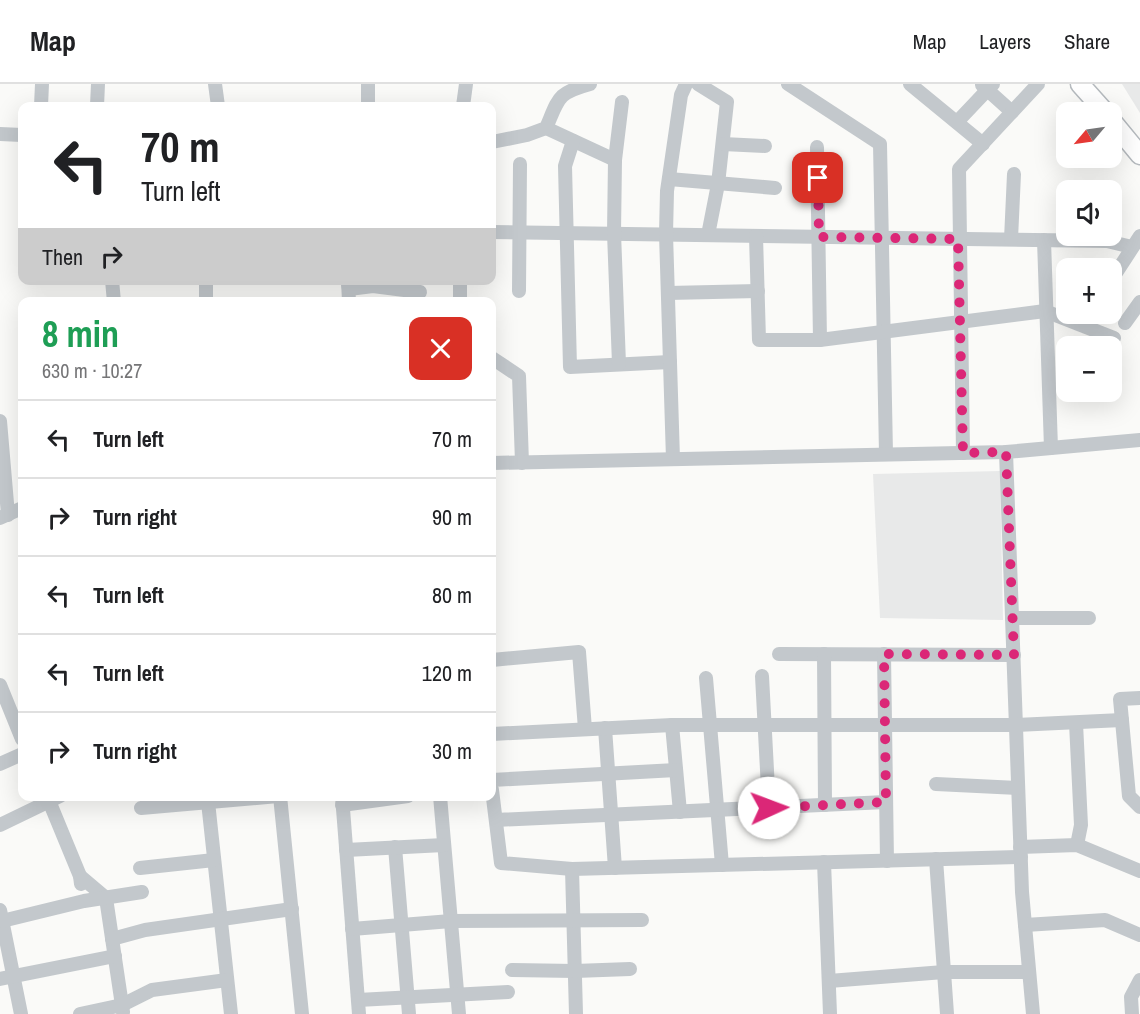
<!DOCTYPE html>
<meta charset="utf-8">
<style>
body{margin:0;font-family:"Archivo Narrow",sans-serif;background:#f2f2f2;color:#202124;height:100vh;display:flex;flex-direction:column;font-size:22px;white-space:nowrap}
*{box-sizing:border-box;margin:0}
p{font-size:20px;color:#757577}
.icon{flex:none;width:33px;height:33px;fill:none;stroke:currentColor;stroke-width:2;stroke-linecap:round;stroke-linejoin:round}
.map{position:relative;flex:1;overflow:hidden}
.panel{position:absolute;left:18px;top:213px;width:478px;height:504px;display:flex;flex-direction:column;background:#fff;border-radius:12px;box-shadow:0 6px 24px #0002}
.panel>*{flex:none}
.top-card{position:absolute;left:18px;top:18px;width:478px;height:183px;border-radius:12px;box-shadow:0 6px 24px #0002;background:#fff;color:#202124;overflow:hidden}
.needle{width:39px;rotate:241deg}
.fabs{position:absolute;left:1056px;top:18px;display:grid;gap:12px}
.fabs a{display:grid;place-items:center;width:66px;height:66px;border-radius:12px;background:#fff;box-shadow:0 6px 24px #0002;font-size:30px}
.pin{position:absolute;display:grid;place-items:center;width:51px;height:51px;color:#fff;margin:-26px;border-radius:12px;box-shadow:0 3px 9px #0006}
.me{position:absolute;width:66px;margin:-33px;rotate:88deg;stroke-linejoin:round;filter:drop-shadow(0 0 4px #0008)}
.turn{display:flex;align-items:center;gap:21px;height:126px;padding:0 24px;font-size:27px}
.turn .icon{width:78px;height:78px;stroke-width:2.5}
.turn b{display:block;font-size:42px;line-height:51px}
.then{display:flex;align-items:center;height:57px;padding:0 24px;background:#0003;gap:12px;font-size:22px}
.round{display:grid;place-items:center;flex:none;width:63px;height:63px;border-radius:12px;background:#f2f2f2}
.summary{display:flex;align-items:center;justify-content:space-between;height:102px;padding:0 24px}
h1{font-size:36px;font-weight:700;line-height:45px;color:#1e9e55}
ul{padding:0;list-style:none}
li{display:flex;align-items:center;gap:18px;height:78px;padding:0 24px;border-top:2px solid #e0e0e0}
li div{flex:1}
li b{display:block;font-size:22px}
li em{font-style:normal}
header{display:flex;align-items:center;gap:36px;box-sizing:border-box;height:84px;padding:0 30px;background:#fff;border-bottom:2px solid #e0e0e0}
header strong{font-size:28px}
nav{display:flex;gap:33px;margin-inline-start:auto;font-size:21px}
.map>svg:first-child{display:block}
.built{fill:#e8e9e9}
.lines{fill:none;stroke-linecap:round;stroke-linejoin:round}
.major-casing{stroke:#b5babe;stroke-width:21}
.minor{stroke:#c3c8cc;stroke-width:14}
.major{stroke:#fff;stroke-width:18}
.route{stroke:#db2777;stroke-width:10;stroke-dasharray:0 18}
</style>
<header>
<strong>Map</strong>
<nav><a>Map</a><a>Layers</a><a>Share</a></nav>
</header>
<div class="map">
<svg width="1140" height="930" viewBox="0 0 1140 930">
<rect width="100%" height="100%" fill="#fafaf8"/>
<g class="built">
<path d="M1122,0H1140V29Z"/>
<path d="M1000,387L1003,536L880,534L873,390Z"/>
</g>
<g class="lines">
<g class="major-casing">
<g id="major">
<path d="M1080,0L1105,28"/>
<path d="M1112,37L1140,71"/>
</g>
</g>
<g class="minor">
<path d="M215,0L218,22"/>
<path d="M698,0L727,18L718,100L708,151"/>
<path d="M788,0L880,60L886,370"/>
<path d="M910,0L983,60"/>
<path d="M982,1L1012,28"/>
<path d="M41,22L42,0"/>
<path d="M97,22L98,0"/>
<path d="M368,22V0"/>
<path d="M463,22L466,0"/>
<path d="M957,38L993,0"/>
<path d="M546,44L615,76"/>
<path d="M0,50L22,51"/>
<path d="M573,57L565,82L570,283L670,278"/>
<path d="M492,58L527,51L546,44C559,14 557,9 590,0"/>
<path d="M723,60L765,62"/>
<path d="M817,63L820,256"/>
<path d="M669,95L775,104"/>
<path d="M492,148L1107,157L1132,163"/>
<path d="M756,152L759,256H820L1045,227L1114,254"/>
<path d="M1011,155L1014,90"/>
<path d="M1044,156L1051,364"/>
<path d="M1112,195L1140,152"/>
<path d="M112,196L114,218"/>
<path d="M206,196V218"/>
<path d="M348,196L349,218"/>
<path d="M348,200L349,205L373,202L420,208"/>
<path d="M519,207L520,80"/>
<path d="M668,209L758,207"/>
<path d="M460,218V196"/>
<path d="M1125,239L1140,218"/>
<path d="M492,274L519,292L522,379"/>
<path d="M619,280L614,149L615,76L622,18"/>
<path d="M0,337L8,431"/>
<path d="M1006,368L1022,808L1033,930"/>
<path d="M963,369L959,85L1038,0"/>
<path d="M673,375L666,150L667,107L681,11L686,0"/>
<path d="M492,379L1006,368L1140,356"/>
<path d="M0,434L22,424"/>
<path d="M1012,534H1089"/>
<path d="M779,570L1014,571"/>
<path d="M824,570L825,721"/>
<path d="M884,570L887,777"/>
<path d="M492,576L579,568L585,645"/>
<path d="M762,592L769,724"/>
<path d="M706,594L722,781"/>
<path d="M0,601L22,655"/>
<path d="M1140,614L1120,615L1129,712L1140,723"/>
<path d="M1076,639L1081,741L1077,761"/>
<path d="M672,641L680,728"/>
<path d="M605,644L615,784"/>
<path d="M492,650L672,641H1016L1122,636"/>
<path d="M0,680L22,670"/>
<path d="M492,696L676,686"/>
<path d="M936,700L1018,704"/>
<path d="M492,706L501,779L572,785L1021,773"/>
<path d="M47,712L80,792L81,800"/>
<path d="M280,712L302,930"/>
<path d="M342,712L359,930"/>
<path d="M440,712L459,930"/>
<path d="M208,718L231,930"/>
<path d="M342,721L408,712"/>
<path d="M141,724L278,712"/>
<path d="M496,736L886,718"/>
<path d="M0,741L60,712"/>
<path d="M395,763L409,930"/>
<path d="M1020,763L1077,761L1140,787"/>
<path d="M346,766L444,761"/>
<path d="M936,775L947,930"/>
<path d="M824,778L830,930"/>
<path d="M140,784L214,776"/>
<path d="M572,785L576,930"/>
<path d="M80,792L106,814L123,928"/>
<path d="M0,826L21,930"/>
<path d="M2,837L84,817L142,808"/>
<path d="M1025,841L1105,836L1140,851"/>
<path d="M352,845L451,837L642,836"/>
<path d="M112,855L145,846L292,825"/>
<path d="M512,886L575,887L630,885"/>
<path d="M0,895L115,872"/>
<path d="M829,897L944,888H1029"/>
<path d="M358,916L508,908"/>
<path d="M80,930L122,921L152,906L227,896"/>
<path d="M1132,930L1131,913L1140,896"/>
</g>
<use href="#major" class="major"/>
</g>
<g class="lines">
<path class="route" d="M769,724L886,718L884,570L1014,571L1006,368L963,369L958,155L819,153L818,94"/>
</g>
</svg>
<div class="fabs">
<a><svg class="needle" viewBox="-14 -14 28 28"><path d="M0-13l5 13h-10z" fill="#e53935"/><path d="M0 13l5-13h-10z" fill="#757577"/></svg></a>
<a><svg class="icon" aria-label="sound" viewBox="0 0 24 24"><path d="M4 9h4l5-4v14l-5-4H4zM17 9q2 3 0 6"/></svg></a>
<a>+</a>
<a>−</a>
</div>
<div class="pin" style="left:818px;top:94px;background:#d93025"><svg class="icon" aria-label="arrive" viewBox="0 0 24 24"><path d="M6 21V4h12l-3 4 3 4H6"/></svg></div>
<svg class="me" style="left:769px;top:724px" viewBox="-20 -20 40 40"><circle r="19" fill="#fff"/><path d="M0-13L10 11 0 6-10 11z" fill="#db2777"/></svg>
<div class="top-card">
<div class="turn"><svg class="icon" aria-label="left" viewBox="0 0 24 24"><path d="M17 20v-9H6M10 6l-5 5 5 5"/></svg><div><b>70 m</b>Turn left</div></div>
<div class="then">Then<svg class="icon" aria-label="right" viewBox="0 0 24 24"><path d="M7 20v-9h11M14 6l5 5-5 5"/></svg></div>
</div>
<section class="panel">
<div class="summary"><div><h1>8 min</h1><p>630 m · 10:27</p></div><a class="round" style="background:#d93025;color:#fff"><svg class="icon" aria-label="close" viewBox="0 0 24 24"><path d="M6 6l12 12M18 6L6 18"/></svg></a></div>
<ul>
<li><svg class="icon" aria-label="left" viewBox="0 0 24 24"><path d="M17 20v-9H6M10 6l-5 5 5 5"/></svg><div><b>Turn left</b></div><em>70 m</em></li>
<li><svg class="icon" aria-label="right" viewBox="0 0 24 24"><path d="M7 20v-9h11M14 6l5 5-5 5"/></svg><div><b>Turn right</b></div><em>90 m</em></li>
<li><svg class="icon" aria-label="left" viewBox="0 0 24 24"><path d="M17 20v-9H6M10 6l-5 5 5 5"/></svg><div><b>Turn left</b></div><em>80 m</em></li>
<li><svg class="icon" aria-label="left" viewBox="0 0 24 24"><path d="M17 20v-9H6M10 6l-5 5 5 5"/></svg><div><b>Turn left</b></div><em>120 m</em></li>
<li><svg class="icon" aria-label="right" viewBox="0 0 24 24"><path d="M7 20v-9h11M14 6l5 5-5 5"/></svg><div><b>Turn right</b></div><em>30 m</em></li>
</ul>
</section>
</div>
